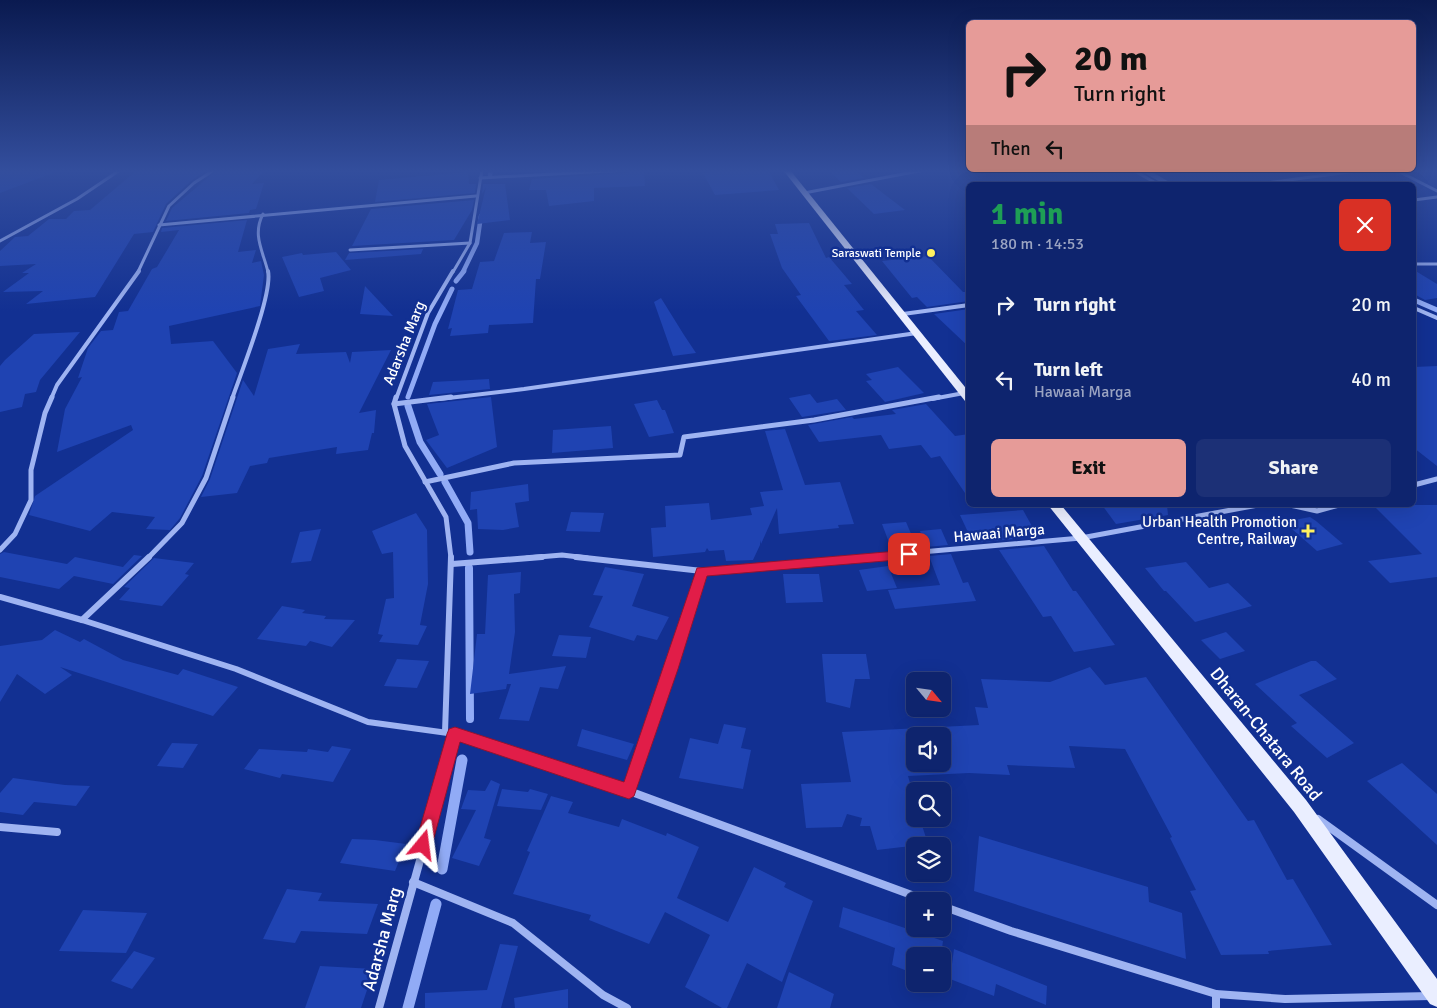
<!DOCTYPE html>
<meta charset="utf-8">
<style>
body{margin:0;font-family:Signika,sans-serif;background:#1c3076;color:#f1f3f6;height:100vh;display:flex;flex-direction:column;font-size:19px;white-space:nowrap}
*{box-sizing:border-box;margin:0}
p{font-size:16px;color:#9ba4c2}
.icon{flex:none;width:28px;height:28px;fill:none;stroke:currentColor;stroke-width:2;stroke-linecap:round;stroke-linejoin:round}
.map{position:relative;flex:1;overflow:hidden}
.sheet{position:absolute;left:966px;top:182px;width:450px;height:325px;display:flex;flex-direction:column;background:#0e246e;border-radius:8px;box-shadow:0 5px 20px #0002,0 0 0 1px #2e4181}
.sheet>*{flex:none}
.hud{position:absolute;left:966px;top:20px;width:450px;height:152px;border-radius:8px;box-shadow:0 5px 20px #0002,0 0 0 1px #2e4181;background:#e69b98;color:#111;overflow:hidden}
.needle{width:32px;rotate:119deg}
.tools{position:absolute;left:906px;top:672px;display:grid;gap:10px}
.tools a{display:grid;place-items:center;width:45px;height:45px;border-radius:8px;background:#0e246e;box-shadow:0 5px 20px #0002,0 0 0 1px #2e4181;font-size:25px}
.pin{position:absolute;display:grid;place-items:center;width:42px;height:42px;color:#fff;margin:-21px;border-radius:10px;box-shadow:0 2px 8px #0006}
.me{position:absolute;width:55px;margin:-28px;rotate:16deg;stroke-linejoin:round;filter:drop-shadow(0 0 4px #0008)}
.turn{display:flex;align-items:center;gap:18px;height:105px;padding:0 25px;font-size:22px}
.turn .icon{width:65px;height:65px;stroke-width:2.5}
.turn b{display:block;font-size:35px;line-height:42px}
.then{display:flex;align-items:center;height:48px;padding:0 25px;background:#0003;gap:10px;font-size:19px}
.round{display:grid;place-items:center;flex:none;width:52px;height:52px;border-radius:8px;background:#1c3076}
.head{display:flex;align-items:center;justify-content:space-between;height:85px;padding:0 25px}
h1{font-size:30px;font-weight:800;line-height:38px;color:#1e9e55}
.button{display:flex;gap:10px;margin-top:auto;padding:10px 25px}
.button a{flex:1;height:58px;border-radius:8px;background:#e69b98;color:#111;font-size:20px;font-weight:800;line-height:58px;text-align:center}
.button a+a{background:#1c3076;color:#f1f3f6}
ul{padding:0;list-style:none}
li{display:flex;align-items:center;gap:15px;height:75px;padding:0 25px}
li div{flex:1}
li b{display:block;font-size:19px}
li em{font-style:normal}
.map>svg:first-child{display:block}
.green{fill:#1a3ead}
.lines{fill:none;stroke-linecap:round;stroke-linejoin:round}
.stream-far4{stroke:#91abf6;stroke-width:4.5}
.stream-far3{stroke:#91abf6;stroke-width:5}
.stream-far2{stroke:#91abf6;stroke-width:7}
.stream-far1{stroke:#91abf6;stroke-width:8}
.stream{stroke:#91abf6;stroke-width:11}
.building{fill:#1f43b2;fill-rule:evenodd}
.street-far4{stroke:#9fb4f2;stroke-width:3}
.street-far3{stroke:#9fb4f2;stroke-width:4}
.street-far2{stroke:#9fb4f2;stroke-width:5}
.street-far1{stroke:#9fb4f2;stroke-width:6}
.street{stroke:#9fb4f2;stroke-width:8}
.primary{fill:#eaeeff;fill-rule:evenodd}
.route{fill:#e11d48;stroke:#92132f}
.poi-dot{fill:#fff160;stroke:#123092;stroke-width:2}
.labels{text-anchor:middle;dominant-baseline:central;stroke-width:5;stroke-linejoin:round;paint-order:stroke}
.far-poi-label{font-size:12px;fill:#fff;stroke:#123092;text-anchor:end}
.street-label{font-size:15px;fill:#fff;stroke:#123092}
.poi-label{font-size:15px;fill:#fff;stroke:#123092;text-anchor:end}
.near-street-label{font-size:18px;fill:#fff;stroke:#123092}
</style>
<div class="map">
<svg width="1437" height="1008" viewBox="0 0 1437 1008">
<rect width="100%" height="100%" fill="#123092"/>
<path class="green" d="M0,170H61L0,193Z"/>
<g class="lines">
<g class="stream-far4">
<path d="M1144,170L1170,185"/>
<path d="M490,175L491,170"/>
<path d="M463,272L477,243L481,216"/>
</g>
<g class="stream-far3">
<path d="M456,281L464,271"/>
<path d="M1414,300L1437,310"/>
<path d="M408,397L435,324L452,289"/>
</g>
<g class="stream-far2">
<path d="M408,406L420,442L440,474"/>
<path d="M445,482L468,523L470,552"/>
</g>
<path class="stream-far1" d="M469,568L470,719"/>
<g class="stream">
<path d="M442,869L462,760"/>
<path d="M408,1008L436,904"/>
</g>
</g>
<g class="building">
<path d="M137,170H207L192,180L166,204L153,232L134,234L95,297L26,304L43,291L3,292L29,273H22L36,264L0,266V251L15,237L28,236L49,219H66L74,211L90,210Z"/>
<path d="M217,170H265L252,184L264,183L256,209L250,210L249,213L166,221L172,208Z"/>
<path d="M630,170H644L645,186L594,188V201L549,206L546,190H529L532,179L627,173Z"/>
<path d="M739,170H768L779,190L715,195L703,173Z"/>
<path d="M850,170H854L864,178L841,182L830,172Z"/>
<path d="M468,172L469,184H476L475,193L375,202L379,180Z"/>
<path d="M483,184H505L510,220L477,224L486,187L482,194Z"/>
<path d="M871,184L905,210L874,214L847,188Z"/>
<path d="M474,200L472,210L454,240L352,246L371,209Z"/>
<path d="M247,220L238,252L256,250L252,263L261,261L264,275L260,306L169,326L171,344L213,341L237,373L202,476L180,518L170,530L146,529L155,517L112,512L90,531L29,515L35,496L133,430L131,425L57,452L65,409L82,377L78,378L88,348L101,331L113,330L119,312L128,311L152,269L157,267L179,230L161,232L162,228Z"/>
<path d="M809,223L826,258L829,257L852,284L844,285L864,310L856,311L877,335L829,341L796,296L801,295L782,268L770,234H778L775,224Z"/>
<path d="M532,232L530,243L546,242L540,279H536L533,323L489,325L488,333L450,336L452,328L448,329L458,290L472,289L480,262L494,261L504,233Z"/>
<path d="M423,249L421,254L345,260L349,253Z"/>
<path d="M336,252L351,270L320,278L324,291L299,297L282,257L302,253L303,255Z"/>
<path d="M928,256L963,292H969V301L927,307L917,297L912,298L882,261Z"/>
<path d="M1414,270L1437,284V298L1425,300L1414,294Z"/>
<path d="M365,286L393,316L360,314Z"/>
<path d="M661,298L684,335L696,353L673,356L654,302Z"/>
<path d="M969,309V347L934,314Z"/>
<path d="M80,332L40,380L36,392L25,394L22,407L0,412V366L5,360L34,334Z"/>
<path d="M300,344L296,354L346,352L350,363L352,352L391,350L359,413L376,410L374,433H372L368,450L336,454L337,447L269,458L267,463L250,466L237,493L201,497L210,479L243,380L254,396L268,349Z"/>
<path d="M1437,366V466L1414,448V367Z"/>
<path d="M898,367L924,393L885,402L866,381L872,380L866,374Z"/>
<path d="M489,379L490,389L429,395L433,382Z"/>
<path d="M810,394L817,403L837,399L846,410L802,417L789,398Z"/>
<path d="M491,397L497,447L447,468L426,440L439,435L427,404Z"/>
<path d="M657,400L662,410H665L674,433L649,437L634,404Z"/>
<path d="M926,404L955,436L969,434V499L940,456L931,458L921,445L889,449L881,435L819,442L808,425L852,417L854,419L896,414L892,410Z"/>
<path d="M611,426L613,448L552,453L553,430Z"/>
<path d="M785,429L805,485L840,482L854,524L838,525L839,528L779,534L777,508L761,544L760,540V545L753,560L726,561L724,550L709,551L707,548L705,552L653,557L651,528L666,527L665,506L709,503L711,520L752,515L750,508L764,506L760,492L783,490L765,431Z"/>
<path d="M528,484L529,501L515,503L519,527L503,530L478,529L477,509L470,510L471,492Z"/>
<path d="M1102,505H1167L1168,515L1116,524Z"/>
<path d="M1373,505H1437V577L1390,583L1368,561L1422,554Z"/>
<path d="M1023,510L1038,537L973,543L960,515Z"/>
<path d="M571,512L604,513L600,532L566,531Z"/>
<path d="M416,513L427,530L428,584L420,625L427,626L418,645L379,642L383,635L378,634L386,599L394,598L393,552L382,554L372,531Z"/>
<path d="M1310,517L1316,521L1343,544L1317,551L1284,522Z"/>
<path d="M906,522L915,543L890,545L882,524Z"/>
<path d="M321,529L311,561L291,563L300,532Z"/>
<path d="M941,529L948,545L926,547L920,531Z"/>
<path d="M1044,546L1073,591H1076L1115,645L1074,652L1051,616L1043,617L999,550Z"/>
<path d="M4,552L67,564L75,557L123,567L134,555L142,556L113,584L74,576L59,589L0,577V554Z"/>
<path d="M951,554L963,583L968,582L976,601L895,609L888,590L940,585L929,556Z"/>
<path d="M154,558L194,563L185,574L189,575L162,606L119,600L130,588L124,587Z"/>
<path d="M1186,562L1209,588L1228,583L1252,606L1195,622L1166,591H1164L1145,568Z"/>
<path d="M888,566L897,588L867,591L859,570Z"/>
<path d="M605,567L644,574L632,606L669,617L657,640L637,635L634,641L589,627L603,596L593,595Z"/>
<path d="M521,572L520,593L514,594L515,632L509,674L566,666L558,689L540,687L529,721L499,719L511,684H507L506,689L470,694L477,634H485L488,575Z"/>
<path d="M783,574H819L823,602L786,603Z"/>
<path d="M282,606L305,610L302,613L326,616L324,619L355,620L332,647L310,641L306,646L257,639Z"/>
<path d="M55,630L80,642L84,639L123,660L178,675L183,669L238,687L213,716L60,667L72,675L45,694L17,674L0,702V646L42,640Z"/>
<path d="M1226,632L1245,651L1220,659L1201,640Z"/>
<path d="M559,635L591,637L586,658L552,656Z"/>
<path d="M822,654H866L870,679H855L850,708L826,702Z"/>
<path d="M397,659L429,661L417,688L384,686Z"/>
<path d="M1311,661H1316L1337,679L1299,695L1354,743L1327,758L1291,726L1297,723L1255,684Z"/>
<path d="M1090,667L1105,685L1146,677L1248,821L1254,820L1287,880L1293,879L1332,945L1268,951L1269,954L1221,955L1190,891L1196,890L1170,838L1172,837L1125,749L1069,746L1075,768L1007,765L1010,775L969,773L908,776L915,801V819H920L928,844L877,850L870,826H860L862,818L847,814L842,827L806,828L801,784L851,782L842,732L979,725L975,707L988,708L981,679L1050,682ZM915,736H942V764H915Z"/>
<path d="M724,724L746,728L741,748L751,750L743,789L679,778L690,738L718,744Z"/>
<path d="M582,729L634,744L627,760L577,746Z"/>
<path d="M172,743L198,744L183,768L157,766Z"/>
<path d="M332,746L351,749L333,782L282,774L280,778L244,769L259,749L307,752L308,749L328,752Z"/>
<path d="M1402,763L1437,794V845L1367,781Z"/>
<path d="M13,778L65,785L90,786L76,806L34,802L23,815L0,812V793Z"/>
<path d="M491,780L500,784L484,838L491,840L479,866L452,858L476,810L461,809L468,790L485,791Z"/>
<path d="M502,789L528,792L530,789L548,794L541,810L497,806Z"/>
<path d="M551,796L573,802L568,813L619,827L622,819L666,836L667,833L699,847L677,898L728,922L754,867L786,883L784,887L813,901L782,982L747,963L727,1008H722L685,987L710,935L665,912L649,944L589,920L591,915L513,894L530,852L527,851Z"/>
<path d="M979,836L1148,887L1149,902L1182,913L1186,959L974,891Z"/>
<path d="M352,839L375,840L406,844L395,871L340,863Z"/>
<path d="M287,889L322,893L318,901L378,904L367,934L301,931L295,943L263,939Z"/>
<path d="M843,907L943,941L941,956H915V974L892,965L895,948L839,927Z"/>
<path d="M83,910L147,913L126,953L59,951Z"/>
<path d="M500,944L518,946L501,1008H425V993L487,990Z"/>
<path d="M954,949L1047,986L1046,1005L996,984L994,996L950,979Z"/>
<path d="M134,951L155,958L132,989L111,981Z"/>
<path d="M320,966L374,969L361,1008H305Z"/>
<path d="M789,972L834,994L830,1008H777Z"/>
<path d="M568,989V1008H515L514,998Z"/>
</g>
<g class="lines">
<g class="street-far4">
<path d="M1133,170L1159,185"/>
<path d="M1396,170L1437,191"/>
<path d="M480,178L627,170"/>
<path d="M1251,185L1364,170"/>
<path d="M804,193L924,170"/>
<path d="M1414,200L1437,197"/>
<path d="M263,214C252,235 263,251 268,272"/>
<path d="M159,225L476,196"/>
<path d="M0,241L77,199L120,170"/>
<path d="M350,250L470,243"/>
<path d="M1414,264H1437"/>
<path d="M138,272L169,206L194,183L214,170"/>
<path d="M453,272L470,243L482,170"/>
</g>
<g class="street-far3">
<path d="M1414,308L1437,318"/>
<path d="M903,314L969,305"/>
<path d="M51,399L57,385L139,271"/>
<path d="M232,399C241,373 273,293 268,271"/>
<path d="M396,399L428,313L453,271"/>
<path d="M440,399L524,389L917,333"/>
<path d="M932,399L964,393"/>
</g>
<g class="street-far2">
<path d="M396,397L394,404L405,446L446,517L451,558"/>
<path d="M394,404L451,397"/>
<path d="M425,482L514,463L680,455L684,437L814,420L939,397"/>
<path d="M1414,485L1437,479"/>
<path d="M1290,505L1317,511L1339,505"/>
<path d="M0,550L15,534L31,500V470L45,413L52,397"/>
<path d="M148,558L182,523L206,478L233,397"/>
<path d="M527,558L562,555L587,558"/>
<path d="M853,558L1081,538L1258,505"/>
</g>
<g class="street-far1">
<path d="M576,557L702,571"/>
<path d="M452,564L542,557"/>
<path d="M0,597L82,620L236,669L368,722L455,734L527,758"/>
<path d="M82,620L149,557"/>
<path d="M445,732L451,557"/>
<path d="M448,758L455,734"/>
<path d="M640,758L702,571L867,557"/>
</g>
<g class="street">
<path d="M524,756L629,791L928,901"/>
<path d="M629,791L641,756"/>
<path d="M1318,819L1437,905"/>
<path d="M0,827L57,832"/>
<path d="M413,882L513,923L603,995L627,1008"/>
<path d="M942,906L1011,931L1216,994L1285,999L1431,996"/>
<path d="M1216,994V1008"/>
<path d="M379,1008L449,756"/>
</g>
<g class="primary">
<path d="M783,170H790L969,392V402L965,401Z"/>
<path d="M1048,505H1061L1306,800L1437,979V1007L1430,1004L1294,812Z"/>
</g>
</g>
<linearGradient id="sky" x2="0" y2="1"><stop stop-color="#0a1a50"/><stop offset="0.55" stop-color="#334e9d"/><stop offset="1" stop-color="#334e9d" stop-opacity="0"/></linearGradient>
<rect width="1437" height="311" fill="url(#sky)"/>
<path class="route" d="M909,550L915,554L909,559L707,576L678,669L634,796L629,799L460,742L432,845L429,851L423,853L417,851L415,845L447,734L449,729L455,727L624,782L697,568Z"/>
<g class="poi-dot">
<circle cx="931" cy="253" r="5"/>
<path d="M1305.5 523.5h5v5h5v5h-5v5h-5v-5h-5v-5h5z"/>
</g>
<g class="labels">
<g class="far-poi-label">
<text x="921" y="253">Saraswati Temple</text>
</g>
<g class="street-label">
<text transform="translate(404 343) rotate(-68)">Adarsha Marg</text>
<text transform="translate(999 533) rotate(-5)">Hawaai Marga</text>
</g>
<g class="poi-label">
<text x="1297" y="522">Urban Health Promotion<tspan x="1297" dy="17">Centre, Railway</tspan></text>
</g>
<g class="near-street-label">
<text transform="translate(1266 734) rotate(51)">Dharan-Chatara Road</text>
<text transform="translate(382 939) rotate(-75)">Adarsha Marg</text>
</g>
</g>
</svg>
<div class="tools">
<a><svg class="needle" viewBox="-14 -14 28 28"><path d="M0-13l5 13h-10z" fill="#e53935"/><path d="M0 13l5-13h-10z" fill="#9ba4c2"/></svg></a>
<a><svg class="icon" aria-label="sound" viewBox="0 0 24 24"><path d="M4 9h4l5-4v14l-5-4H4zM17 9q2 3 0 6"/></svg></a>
<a><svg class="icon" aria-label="search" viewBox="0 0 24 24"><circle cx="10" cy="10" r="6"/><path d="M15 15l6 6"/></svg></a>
<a><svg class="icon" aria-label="layers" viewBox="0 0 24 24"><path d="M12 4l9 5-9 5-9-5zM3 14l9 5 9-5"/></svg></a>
<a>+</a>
<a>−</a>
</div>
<div class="pin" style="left:909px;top:554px;background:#d93025"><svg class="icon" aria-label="arrive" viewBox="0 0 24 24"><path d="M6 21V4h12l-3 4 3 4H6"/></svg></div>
<svg class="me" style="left:423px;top:845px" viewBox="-20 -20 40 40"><path d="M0-17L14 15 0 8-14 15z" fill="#e11d48" stroke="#fff" stroke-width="4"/></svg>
<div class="hud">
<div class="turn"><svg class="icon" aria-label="right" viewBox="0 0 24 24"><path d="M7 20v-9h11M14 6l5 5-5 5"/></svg><div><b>20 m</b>Turn right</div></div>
<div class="then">Then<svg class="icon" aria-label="left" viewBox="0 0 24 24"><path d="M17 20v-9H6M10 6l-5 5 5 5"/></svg></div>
</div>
<section class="sheet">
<div class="head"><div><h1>1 min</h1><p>180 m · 14:53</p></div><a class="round" style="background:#d93025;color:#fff"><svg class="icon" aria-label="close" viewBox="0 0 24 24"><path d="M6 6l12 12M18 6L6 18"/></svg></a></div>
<ul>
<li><svg class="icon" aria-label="right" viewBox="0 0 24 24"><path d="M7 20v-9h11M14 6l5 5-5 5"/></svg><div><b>Turn right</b></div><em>20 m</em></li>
<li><svg class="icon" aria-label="left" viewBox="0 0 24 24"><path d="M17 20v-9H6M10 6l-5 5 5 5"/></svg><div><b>Turn left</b><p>Hawaai Marga</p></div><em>40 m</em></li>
</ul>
<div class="button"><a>Exit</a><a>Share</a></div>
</section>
</div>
